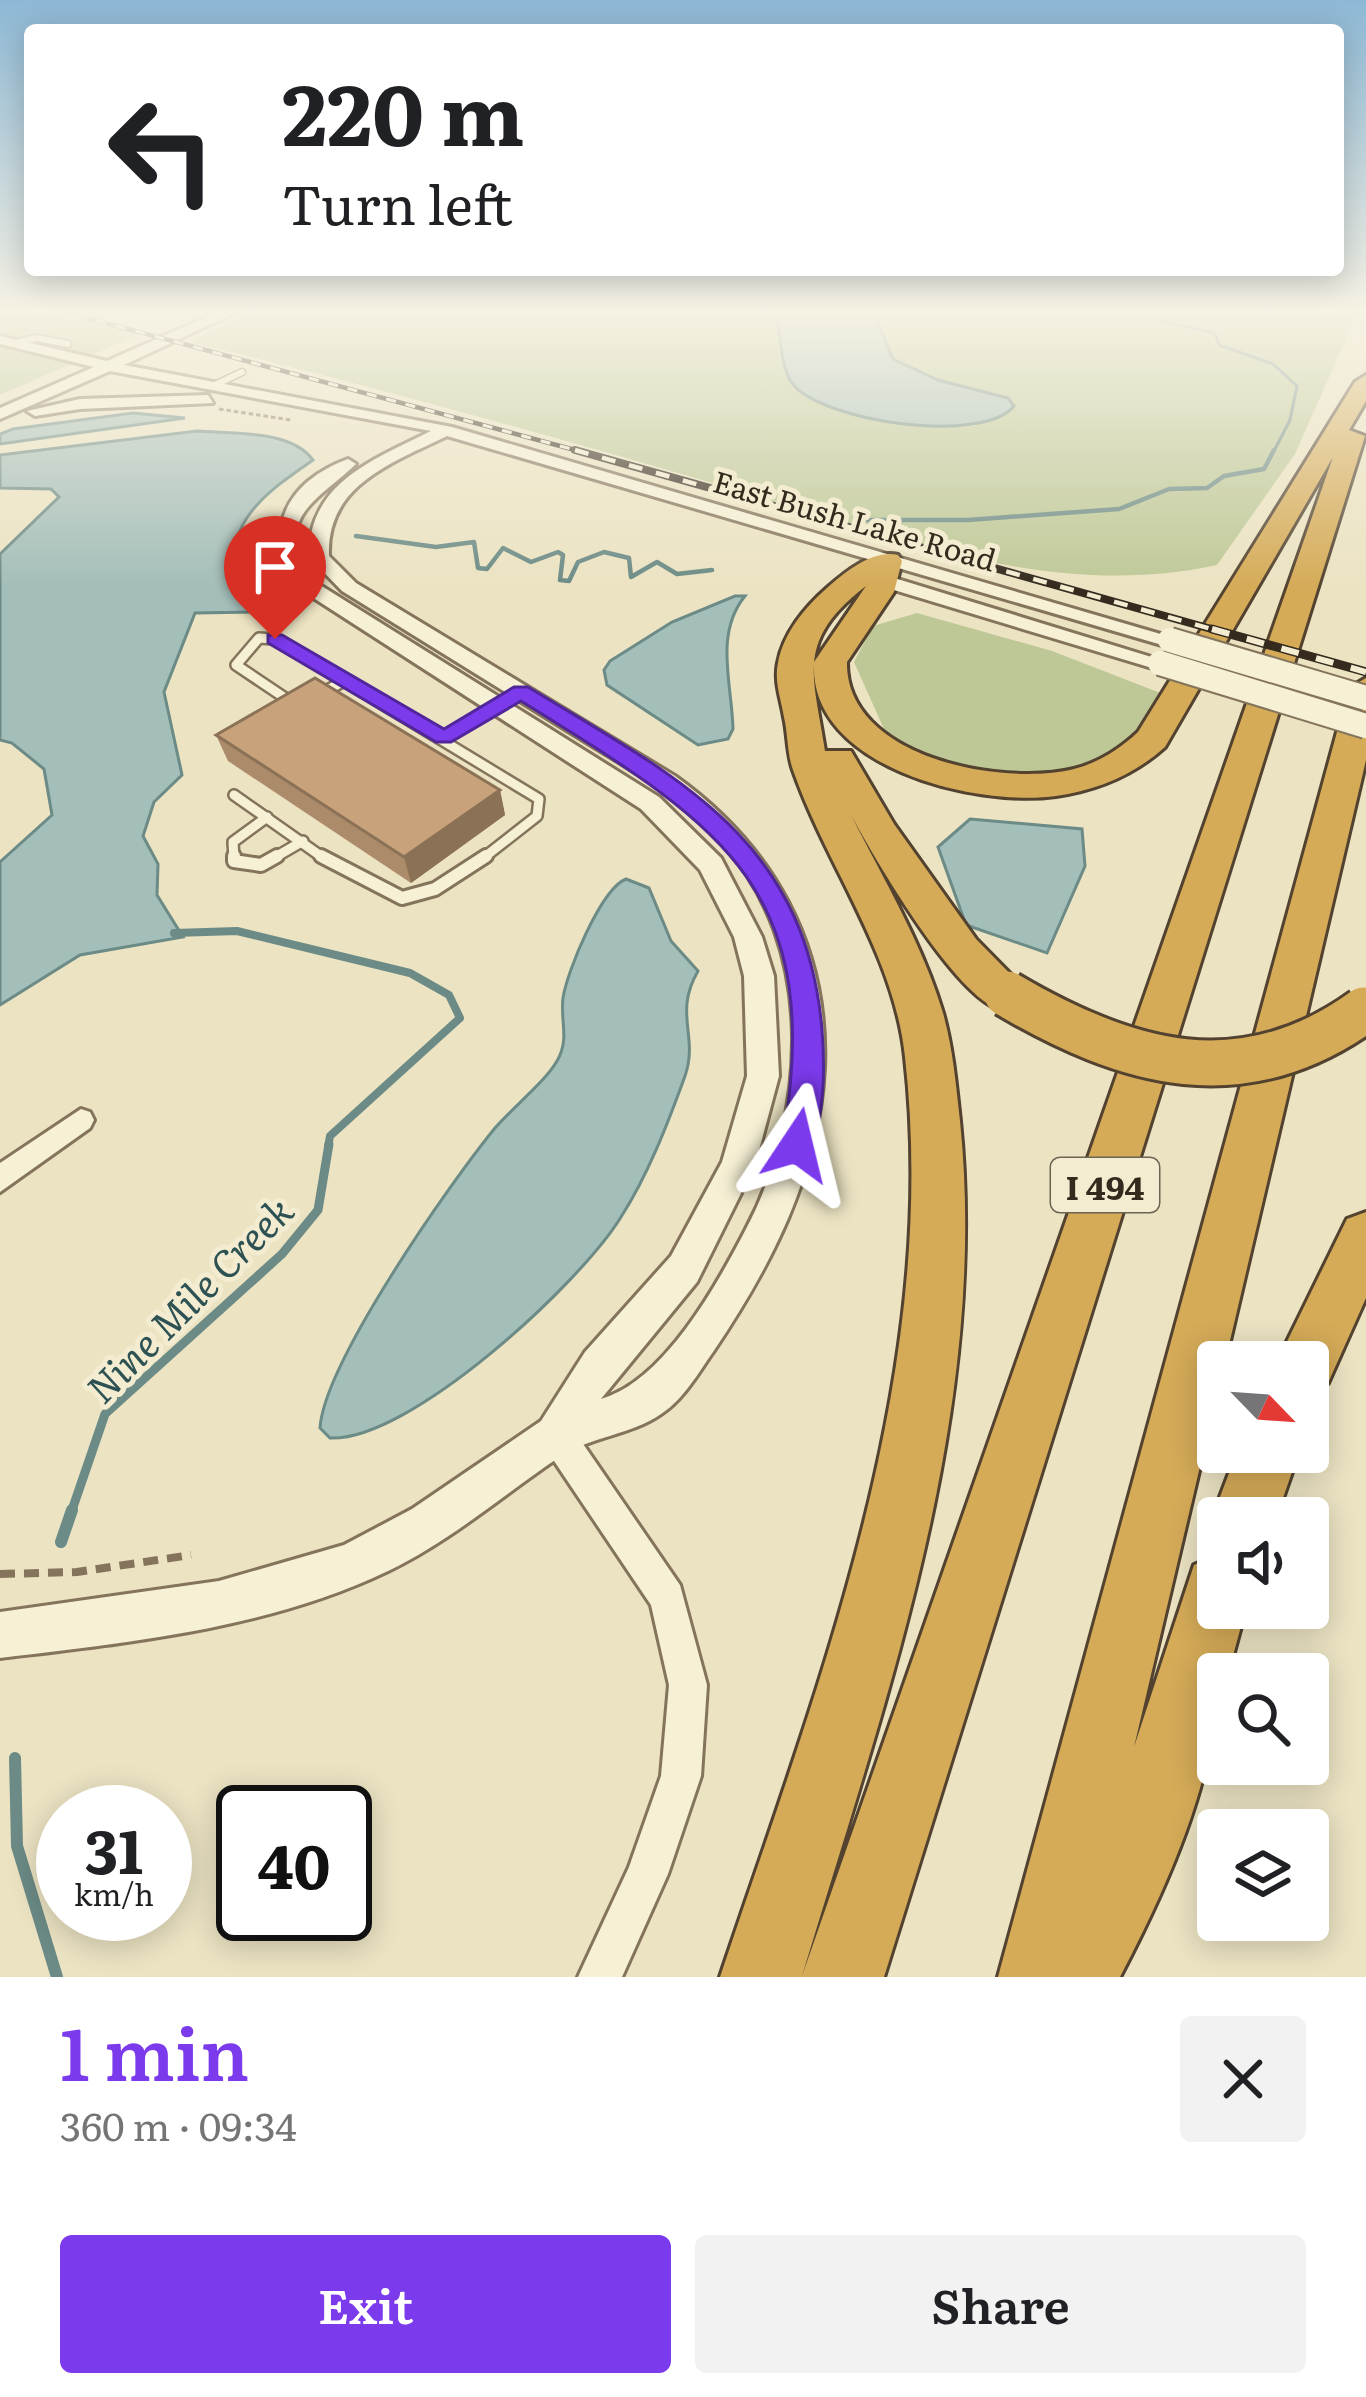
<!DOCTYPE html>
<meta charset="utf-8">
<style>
body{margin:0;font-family:Literata,serif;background:#f2f2f2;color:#202124;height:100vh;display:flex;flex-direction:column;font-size:45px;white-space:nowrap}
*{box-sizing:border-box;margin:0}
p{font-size:39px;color:#757577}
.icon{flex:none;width:66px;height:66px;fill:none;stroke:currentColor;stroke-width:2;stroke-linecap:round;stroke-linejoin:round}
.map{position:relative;height:1977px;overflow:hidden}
.side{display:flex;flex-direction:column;background:#fff;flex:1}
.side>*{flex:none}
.guide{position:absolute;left:24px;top:24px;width:1320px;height:252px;border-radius:12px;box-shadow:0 6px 30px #0003;background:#fff;color:#202124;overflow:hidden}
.needle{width:78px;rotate:115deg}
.controls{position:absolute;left:1197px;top:1341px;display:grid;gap:24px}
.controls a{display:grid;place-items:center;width:132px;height:132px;border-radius:12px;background:#fff;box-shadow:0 6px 30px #0003;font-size:60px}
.speed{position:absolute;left:36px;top:1785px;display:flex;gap:24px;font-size:60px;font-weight:700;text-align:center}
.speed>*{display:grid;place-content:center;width:156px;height:156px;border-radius:50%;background:#fff;box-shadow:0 6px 30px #0003;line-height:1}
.speed small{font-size:30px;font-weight:400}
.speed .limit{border:6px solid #111;border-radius:18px;background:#fff;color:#111}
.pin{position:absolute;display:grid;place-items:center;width:102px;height:102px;color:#fff;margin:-123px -51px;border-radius:50% 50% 50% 0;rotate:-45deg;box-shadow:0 0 12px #0007}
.pin .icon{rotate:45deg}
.me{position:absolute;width:132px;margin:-66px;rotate:10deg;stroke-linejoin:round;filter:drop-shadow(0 0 9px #0008)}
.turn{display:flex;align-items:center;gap:42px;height:252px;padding:0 60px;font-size:54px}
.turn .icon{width:156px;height:156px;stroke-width:2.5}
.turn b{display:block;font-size:84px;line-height:102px}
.round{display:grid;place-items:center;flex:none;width:126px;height:126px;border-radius:12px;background:#f2f2f2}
.headline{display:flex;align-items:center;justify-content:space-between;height:204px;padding:0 60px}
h1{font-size:72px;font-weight:600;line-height:90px;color:#7c3aed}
.cta{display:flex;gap:24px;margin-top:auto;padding:24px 60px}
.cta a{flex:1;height:138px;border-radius:12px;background:#7c3aed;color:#fff;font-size:48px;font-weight:600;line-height:138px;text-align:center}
.cta a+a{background:#f2f2f2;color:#202124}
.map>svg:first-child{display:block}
.green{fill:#bec897}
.water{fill:#a4beb9;stroke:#6c8b86;stroke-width:3}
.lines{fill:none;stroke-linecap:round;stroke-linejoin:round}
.stream-far4{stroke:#6c8b86;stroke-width:3}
.stream-far3{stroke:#6c8b86;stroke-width:4.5}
.stream-far2{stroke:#6c8b86;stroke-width:8}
.stream-far1{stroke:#6c8b86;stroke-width:9}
.stream{stroke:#6c8b86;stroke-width:12}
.service-far2-casing{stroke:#84745b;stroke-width:9}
.service-far1-casing{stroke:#84745b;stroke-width:14}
.service-casing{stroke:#84745b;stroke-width:18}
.minor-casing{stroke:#84745b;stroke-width:6}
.tertiary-casing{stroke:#84745b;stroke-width:6}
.motorway-casing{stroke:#52422f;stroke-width:6}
.path-far1{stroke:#84745b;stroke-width:3;stroke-dasharray:4.5 3;stroke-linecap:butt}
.path{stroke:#84745b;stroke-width:8;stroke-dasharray:15 9;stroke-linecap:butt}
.service-far2{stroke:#f6f0d5;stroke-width:6}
.service-far1{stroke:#f6f0d5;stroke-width:9}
.service{stroke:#f6f0d5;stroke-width:12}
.minor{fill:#f6f0d5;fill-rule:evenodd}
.tertiary{fill:#f6f0d5;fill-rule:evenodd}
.motorway{fill:#d5ab58;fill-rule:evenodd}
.rail-far2-casing{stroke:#342b1e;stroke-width:4.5}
.rail-far1-casing{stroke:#342b1e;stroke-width:8}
.rail-casing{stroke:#342b1e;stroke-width:9}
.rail-far2{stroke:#f3ecd1;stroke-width:3;stroke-dasharray:10;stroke-linecap:butt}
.rail-far1{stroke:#f3ecd1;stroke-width:4.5;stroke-dasharray:14;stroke-linecap:butt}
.rail{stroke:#f3ecd1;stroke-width:6;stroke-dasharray:18;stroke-linecap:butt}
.tertiary-bridge-casing{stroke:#84745b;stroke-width:28;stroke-linecap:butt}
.motorway-bridge-casing{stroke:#52422f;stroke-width:51;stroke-linecap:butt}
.tertiary-bridge{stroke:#f6f0d5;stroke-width:24}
.motorway-bridge{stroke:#d5ab58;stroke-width:45}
.wall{fill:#ab8b69}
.shaded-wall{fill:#8b7155}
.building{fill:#c7a27a;stroke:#8b7155;stroke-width:3}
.route{fill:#7c3aed;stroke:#51269a;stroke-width:3}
.labels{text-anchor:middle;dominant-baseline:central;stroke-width:10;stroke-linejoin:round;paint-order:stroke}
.far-street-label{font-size:30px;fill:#342b1e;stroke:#f3ecd1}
.shield{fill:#f3ecd1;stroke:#6d6554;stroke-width:3}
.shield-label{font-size:33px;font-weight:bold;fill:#342b1e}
.water-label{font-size:39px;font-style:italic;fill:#2e5253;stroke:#f3ecd1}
</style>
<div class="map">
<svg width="1366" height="1977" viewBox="0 0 1366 1977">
<rect width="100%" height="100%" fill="#ebe3c2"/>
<g class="green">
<path d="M0,310H49L140,334L0,395Z"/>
<path d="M254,310H775L790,381C862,420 893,424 974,426L1008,398L938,380L893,359L872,310H1359L1295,454L1217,565C1040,604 861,525 692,477C525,429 358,382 189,342Z"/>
<path d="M917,613L1052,651L1163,694L1138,739L1056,776L956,768L888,738L854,662L873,626Z"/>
</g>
<g class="water">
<path d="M775,310H872L893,359L938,380L1008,398L1014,406C983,445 821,422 792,383C780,368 781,330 775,310Z"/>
<path d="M133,413L185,418L0,444V434L13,429Z"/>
<path d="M197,431C231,434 291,429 313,460C279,484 234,512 234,559C233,575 248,597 254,612L195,613L164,692L182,775L154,802L143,836L158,864L157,895L183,937L80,955L0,1005V862L52,815L44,769L12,743L0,740V554L59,497L51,489L0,488V455Z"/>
<path d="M735,596H745C714,634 732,684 733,729L728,739L698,745L607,685L604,670L610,661L672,622Z"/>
<path d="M970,819L1082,829L1085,866L1047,953L966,925L938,847Z"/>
<path d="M626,879L649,888L671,941L698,971C673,1014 699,1036 685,1076C668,1123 648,1175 621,1217C580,1284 409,1442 330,1438L320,1428C324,1363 450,1183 495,1128C512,1108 545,1082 557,1061C570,1039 560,1021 563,998C567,971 601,889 626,879Z"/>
</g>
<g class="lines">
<path class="stream-far4" d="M1146,310L1155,320L1215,333L1219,345L1273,364L1297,386L1290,420L1273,453"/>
<g class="stream-far3">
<path d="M863,520H968L1119,509L1169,489L1207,488L1224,476L1264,469L1274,450"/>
<path d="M356,536L436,547L474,542L478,568L487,569L503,548L531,562L558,552L563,555L560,580L569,581L578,562L604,552L629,558L631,577L657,562L677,574L712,570"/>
</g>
<path class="stream-far2" d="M174,933L237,931L410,973L449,995L460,1018L330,1136L328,1147"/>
<path class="stream-far1" d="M71,1513L105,1414L282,1254L318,1210L329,1144"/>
<g class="stream">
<path d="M61,1542L72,1510"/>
<path d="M15,1758L17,1846L57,1977"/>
</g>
<g class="service-far2-casing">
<g id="service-far2">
<path d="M15,343L37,338L68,344"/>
<path d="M215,385L242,372"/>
</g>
</g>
<g class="service-far1-casing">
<g id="service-far1">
<path d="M320,694L346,680"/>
<path d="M297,706L236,665L259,638L275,639L539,799L537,816L482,859"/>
<path d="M444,738L521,692"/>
<path d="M234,795L325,859"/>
<path d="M234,859L233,842L267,817"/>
<path d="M272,859L303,841"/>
</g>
</g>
<g class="service-casing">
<g id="service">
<path d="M234,856V861L261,865L277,856"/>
<path d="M321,856L402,898L435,889L486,856"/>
</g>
</g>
<g class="minor-casing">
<g id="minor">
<path d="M81,1109L90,1112L94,1120L90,1128L0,1192V1163Z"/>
<path d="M556,1418L568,1422L680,1585L707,1685L701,1776L668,1874L622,1977H578L629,1867L661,1776L669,1685L651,1605L544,1446L540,1434L544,1422Z"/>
</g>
</g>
<g class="tertiary-casing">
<g id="tertiary">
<path d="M223,310H241L124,365L452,427L1181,640L1162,645L447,436C392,463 326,485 329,556L356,583L675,776C773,846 829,946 824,1068C819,1174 771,1266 713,1352C698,1373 684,1399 661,1414C631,1435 592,1436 561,1456C504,1494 451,1541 388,1571C267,1629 131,1642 0,1658V1612L219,1581L344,1545L412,1509L541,1421L585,1352L671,1256L722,1162L747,1076L744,976L734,937L700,870L641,809L298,588C261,531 286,482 348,459L356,464C316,502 272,517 312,580L659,797L721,858L762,937L774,976L779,1076L755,1165L697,1282L601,1399C664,1381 717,1285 746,1229C808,1112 817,946 722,843C677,793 616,761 560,726C487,681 415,636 342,591L309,557C308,483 373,460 431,431L110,371L0,419V408L94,367L0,344V336L107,361Z"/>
<path d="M208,395L213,403L80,409L35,416L27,411L80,399Z"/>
<path d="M851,569H865L1171,663L1152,668L851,577Z"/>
</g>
</g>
<g class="motorway-casing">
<g id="motorway">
<path d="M1366,375V401L1349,430L1365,436L884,1977H720C819,1682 941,1375 905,1057C894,953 827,867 793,770C787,753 788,734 784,717C781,699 774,681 778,663C783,634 805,607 827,588C845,572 873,549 898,555L902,561L894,592L847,662C845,757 1001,787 1074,769C1098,763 1120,749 1138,732L1355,382ZM1333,457L802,1976C885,1701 990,1412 960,1121C956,1085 953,1049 943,1013C922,943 884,880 851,815C876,861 951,989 996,1008C1007,1013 1013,1010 1023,1006L1030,994L976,939L894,824L851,751H825C813,673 795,641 866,586L814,662C808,767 975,807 1056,796C1097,790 1134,775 1165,747Z"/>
<path d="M1366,678V760L1225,1362H1218V1390L1134,1747L1194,1565L1218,1555V1608H1246L1228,1674H1218C1218,1775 1166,1889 1120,1977H998L1349,688Z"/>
<path d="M1366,1212V1298L1328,1383L1308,1391V1362H1277L1347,1219Z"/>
<path d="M1237,1452H1299L1276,1518H1218V1534L1212,1518Z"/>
</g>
</g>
<path class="path-far1" d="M219,409L291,420"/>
<path class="path" d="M0,1574L77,1572L191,1555"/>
<use href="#service-far2" class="service-far2"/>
<use href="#service-far1" class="service-far1"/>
<use href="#service" class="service"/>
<use href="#minor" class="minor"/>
<use href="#tertiary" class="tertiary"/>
<use href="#motorway" class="motorway"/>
<g class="rail-far2-casing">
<path id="rail-far2" d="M58,310L586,453"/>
</g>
<g class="rail-far1-casing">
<path id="rail-far1" d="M575,450L1222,632"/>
</g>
<g class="rail-casing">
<path id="rail" d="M1212,629L1366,672"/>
</g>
<use href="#rail-far2" class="rail-far2"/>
<use href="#rail-far1" class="rail-far1"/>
<use href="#rail" class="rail"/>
<g class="tertiary-bridge-casing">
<g id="tertiary-bridge">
<path d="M1170,640L1366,698"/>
<path d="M1160,663L1366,726"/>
</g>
</g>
<g class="motorway-bridge-casing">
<path id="motorway-bridge" d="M1007,994C1127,1065 1243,1098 1364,1010"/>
</g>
<use href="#tertiary-bridge" class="tertiary-bridge"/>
<use href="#motorway-bridge" class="motorway-bridge"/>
</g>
<path class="wall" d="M216,735L500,790L505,815L411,883L228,761Z"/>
<path class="shaded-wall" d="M500,790L505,815L411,883L404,857Z"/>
<path class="building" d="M315,678L500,790L404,857L216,735Z"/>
<linearGradient id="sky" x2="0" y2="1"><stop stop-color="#8db8d5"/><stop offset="0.53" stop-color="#f6f2e4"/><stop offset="1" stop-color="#f6f2e4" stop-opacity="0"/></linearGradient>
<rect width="1366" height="587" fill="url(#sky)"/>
<path class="route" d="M268,635H282L444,729L514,687H528C676,777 805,837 822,1029C825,1068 825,1119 808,1155H786L782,1145C828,886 720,825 521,701L451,742H436L268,643Z"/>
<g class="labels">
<g class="far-street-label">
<text transform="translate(855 519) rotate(16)">East Bush Lake Road</text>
</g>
<rect class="shield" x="1051" y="1158" width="108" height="54" rx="9"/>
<g class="shield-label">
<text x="1105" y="1185">I 494</text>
</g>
<g class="water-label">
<text transform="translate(188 1298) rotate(-45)">Nine Mile Creek</text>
</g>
</g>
</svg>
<div class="controls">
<a><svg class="needle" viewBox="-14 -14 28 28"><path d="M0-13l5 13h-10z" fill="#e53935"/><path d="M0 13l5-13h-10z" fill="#757577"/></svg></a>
<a><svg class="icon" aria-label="sound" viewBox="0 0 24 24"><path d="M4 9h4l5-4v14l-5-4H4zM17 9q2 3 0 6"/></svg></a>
<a><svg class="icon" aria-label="search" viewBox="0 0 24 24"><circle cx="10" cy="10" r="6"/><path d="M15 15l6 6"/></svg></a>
<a><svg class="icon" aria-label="layers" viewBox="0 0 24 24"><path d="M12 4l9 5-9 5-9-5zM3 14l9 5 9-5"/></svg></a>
</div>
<div class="speed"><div>31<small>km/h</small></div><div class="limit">40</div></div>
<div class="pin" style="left:275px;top:639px;background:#d93025"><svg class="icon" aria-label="arrive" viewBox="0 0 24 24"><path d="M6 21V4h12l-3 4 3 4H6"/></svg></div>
<svg class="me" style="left:797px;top:1145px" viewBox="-20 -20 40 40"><path d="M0-17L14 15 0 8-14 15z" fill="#7c3aed" stroke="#fff" stroke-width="4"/></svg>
<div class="guide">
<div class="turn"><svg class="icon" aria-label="left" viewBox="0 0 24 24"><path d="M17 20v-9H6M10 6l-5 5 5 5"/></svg><div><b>220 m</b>Turn left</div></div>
</div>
</div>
<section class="side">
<div class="headline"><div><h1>1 min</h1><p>360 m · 09:34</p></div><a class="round"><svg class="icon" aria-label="close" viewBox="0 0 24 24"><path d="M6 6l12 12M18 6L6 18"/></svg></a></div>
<div class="cta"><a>Exit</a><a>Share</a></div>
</section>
